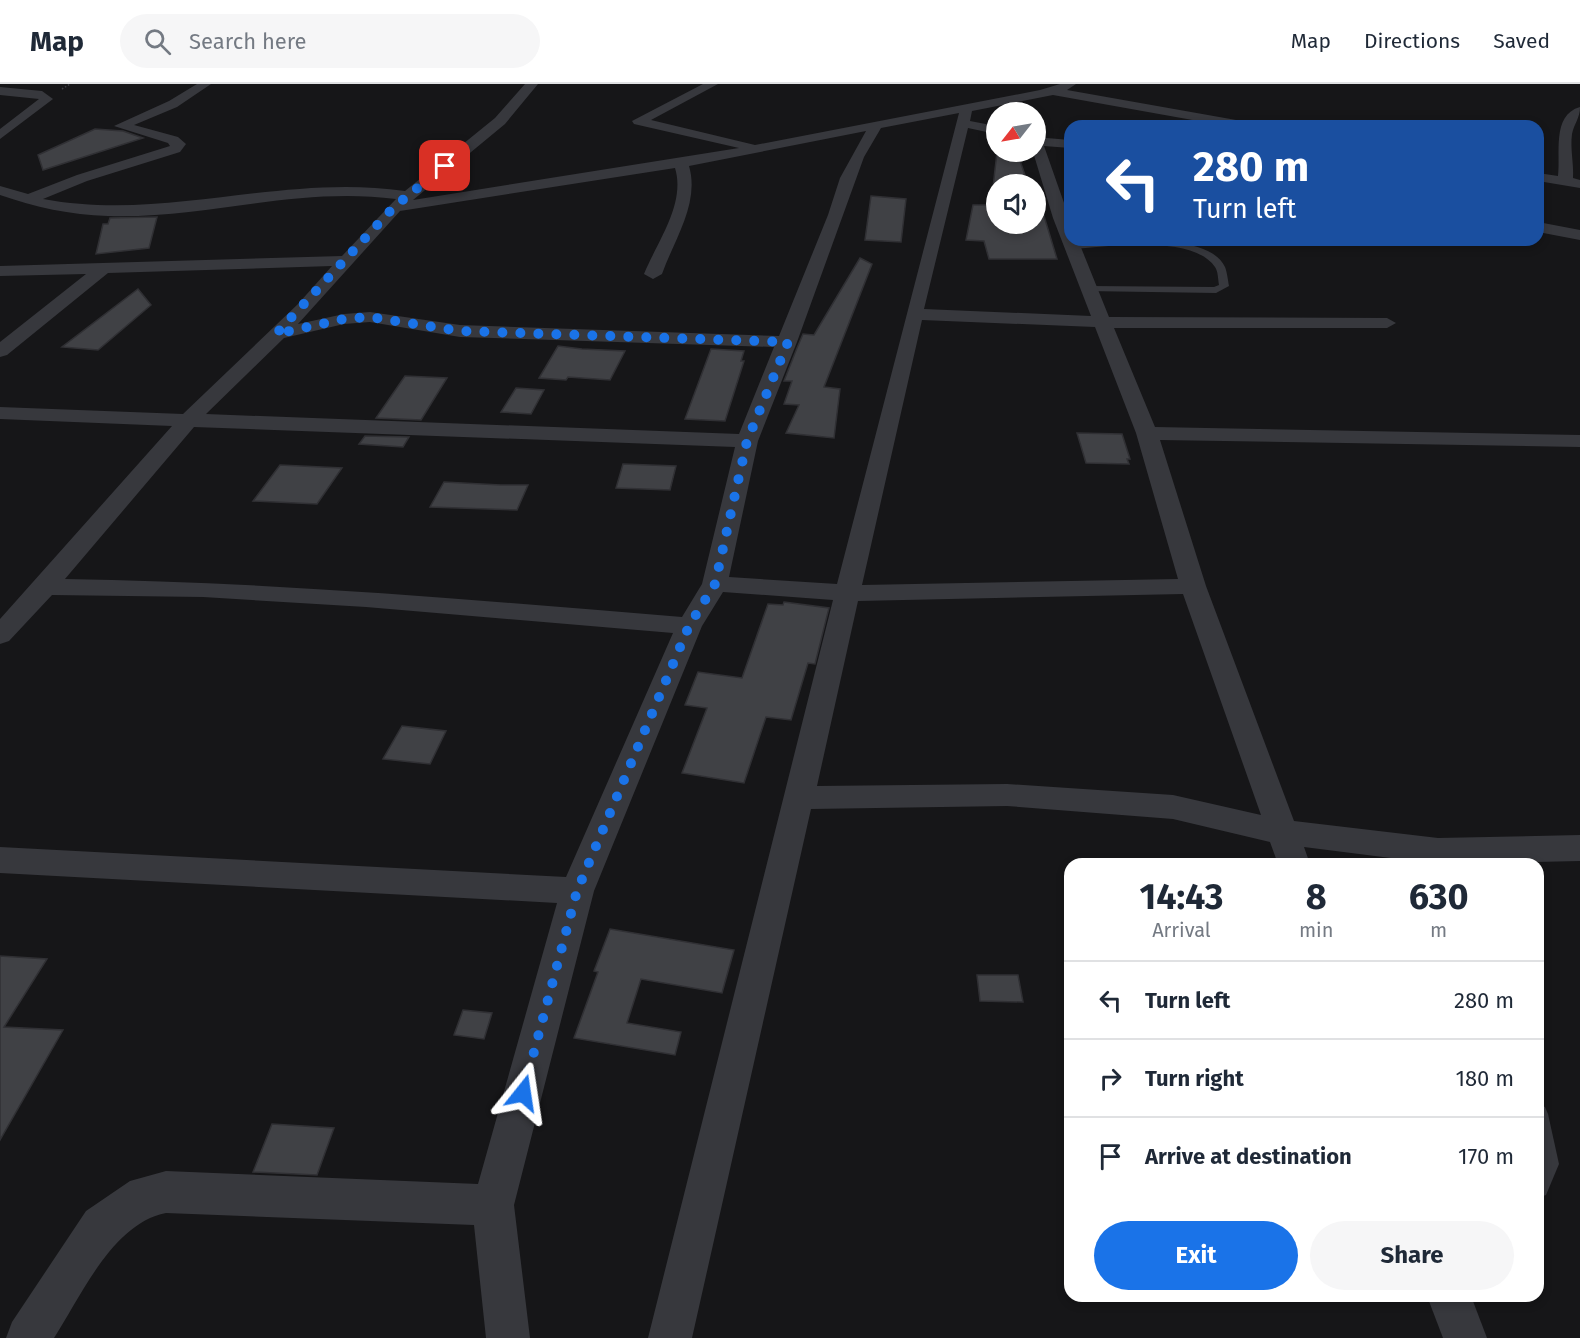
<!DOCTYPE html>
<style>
body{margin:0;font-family:"Fira Sans",sans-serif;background:#f6f6f7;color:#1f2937;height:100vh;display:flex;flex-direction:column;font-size:22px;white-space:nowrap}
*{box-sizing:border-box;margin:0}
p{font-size:20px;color:#747a83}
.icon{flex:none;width:33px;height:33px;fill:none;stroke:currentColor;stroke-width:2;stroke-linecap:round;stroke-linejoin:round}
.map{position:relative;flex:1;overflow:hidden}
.panel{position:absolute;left:1064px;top:774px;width:480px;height:444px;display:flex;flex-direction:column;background:#fff;border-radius:18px;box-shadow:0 3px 9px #0003}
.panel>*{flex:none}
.top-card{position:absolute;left:1064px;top:36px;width:480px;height:126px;border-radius:18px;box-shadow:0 3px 9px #0003;background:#1a4fa0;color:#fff;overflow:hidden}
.needle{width:39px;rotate:239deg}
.tools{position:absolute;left:986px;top:18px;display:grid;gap:12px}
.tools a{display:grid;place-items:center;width:60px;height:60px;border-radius:50%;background:#fff;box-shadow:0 3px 9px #0003;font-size:30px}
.pin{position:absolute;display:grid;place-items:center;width:51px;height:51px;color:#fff;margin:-26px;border-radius:12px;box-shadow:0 3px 9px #0006}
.me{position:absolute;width:66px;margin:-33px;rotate:15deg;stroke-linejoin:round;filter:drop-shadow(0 0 4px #0008)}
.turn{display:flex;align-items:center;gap:21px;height:126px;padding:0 30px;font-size:27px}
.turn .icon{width:78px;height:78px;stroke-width:2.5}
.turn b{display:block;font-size:42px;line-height:51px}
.eta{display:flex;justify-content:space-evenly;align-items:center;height:102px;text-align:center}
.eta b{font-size:36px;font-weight:700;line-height:42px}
.cta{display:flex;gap:12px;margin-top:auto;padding:12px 30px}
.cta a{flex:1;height:69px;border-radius:36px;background:#1a73e8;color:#fff;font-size:24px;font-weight:700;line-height:69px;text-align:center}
.cta a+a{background:#f6f6f7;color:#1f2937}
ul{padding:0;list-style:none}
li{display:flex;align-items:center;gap:18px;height:78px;padding:0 30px;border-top:2px solid #e0e1e3}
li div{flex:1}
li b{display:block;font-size:22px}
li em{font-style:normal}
header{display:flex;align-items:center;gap:36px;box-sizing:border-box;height:84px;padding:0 30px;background:#fff;border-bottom:2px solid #e0e1e3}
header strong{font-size:28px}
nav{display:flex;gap:33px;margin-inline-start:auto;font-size:21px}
.search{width:420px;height:54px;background:#f6f6f7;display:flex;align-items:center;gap:15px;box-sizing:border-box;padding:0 21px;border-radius:33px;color:#747a83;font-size:22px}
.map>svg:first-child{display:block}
.building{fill:#404145;stroke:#303034;stroke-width:1.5}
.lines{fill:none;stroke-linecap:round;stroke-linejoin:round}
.path{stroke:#3d3f44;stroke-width:1.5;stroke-dasharray:1.5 2;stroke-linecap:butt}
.lane{fill:#37383d;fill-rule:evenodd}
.street{fill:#37383d;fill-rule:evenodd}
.route{stroke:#1a73e8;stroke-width:10;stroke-dasharray:0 18}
</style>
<header>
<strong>Map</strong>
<div class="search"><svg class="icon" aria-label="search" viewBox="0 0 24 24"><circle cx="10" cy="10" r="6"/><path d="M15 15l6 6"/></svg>Search here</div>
<nav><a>Map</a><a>Directions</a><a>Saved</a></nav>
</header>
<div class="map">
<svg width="1580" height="1254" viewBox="0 0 1580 1254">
<rect width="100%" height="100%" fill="#161618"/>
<g class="building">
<path d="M95,45L123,47L143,54L43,86L38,71Z"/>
<path d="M997,68H1017L1028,100H996V140H1035V122H1041L1057,175H989L984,157L966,156L973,121H991Z"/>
<path d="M871,112L906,115L901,158L865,156Z"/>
<path d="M157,133L149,164L96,170L103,140H108L110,134Z"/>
<path d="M860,174L872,180L824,303L840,305L834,354L786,349L799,321L784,320L792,297H784L797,264L803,250L814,251Z"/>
<path d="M138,205L151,221L98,266L62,263Z"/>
<path d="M558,262L582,265L625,267L610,296L568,293L566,296L539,294Z"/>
<path d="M711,265L744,267L741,277H744L725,337L685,335Z"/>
<path d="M405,292L447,294L421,336L376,334Z"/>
<path d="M516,304L544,306L531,330L501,328Z"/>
<path d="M1077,349L1122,350L1130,375H1127L1129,380L1086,379Z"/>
<path d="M365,352L409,353L403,363L359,360Z"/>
<path d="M623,380L676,382L670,406L616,404Z"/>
<path d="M280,381L342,384L317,420L253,417Z"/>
<path d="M444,398L501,401H528L517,426L430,423Z"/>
<path d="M784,518L829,524L815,580L808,579L791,636L766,633L744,699L682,689L707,624L685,621L698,588L742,594L768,520L783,521Z"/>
<path d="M402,642L446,647L430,680L383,675Z"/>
<path d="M610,845L734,866L722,909L641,895L627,939L681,948L675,971L574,954L598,888L594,887Z"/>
<path d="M0,872L47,875L4,943L63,946L0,1056Z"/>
<path d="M977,891H1018L1023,918L980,917Z"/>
<path d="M463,926L492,929L484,955L454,951Z"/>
<path d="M272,1040L334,1044L317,1091L253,1088Z"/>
</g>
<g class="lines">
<path class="path" d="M62,5L70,0"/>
<g class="lane">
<path d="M1137,156C1162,157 1213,157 1225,183C1227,188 1228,196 1229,202L1216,209L1085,207L1083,205L1088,202L1214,203L1219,201C1218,195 1218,187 1215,183C1193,150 1106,163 1072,165L1068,162L1072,159Z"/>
<path d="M1538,1020L1545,1023L1548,1030L1559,1080L1546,1111L1538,1114Z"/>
</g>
<g class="street">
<path d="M197,0H211L177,23L134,41L178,53L186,60L180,68L87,97L43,115C167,138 281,89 405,107L495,34L525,0H538L505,40L413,116L739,64L634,40L632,37L703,0H718L651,36L755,61L1040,6L1060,0H1076L1067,6L1253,39L1255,42H1226L1053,11L972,27L970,37L996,42V50L968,44L924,225L1091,232L1053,134L1033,68H1035V53L1070,56V64L1044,62L1070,136V156H1078L1109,233L1387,234L1396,239L1387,244H1114L1155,343L1580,351V363L1160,356L1206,502L1294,737L1438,754L1580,751V777L1438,780L1304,763L1310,780H1278L1270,758L1173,735L1007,722L811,725L692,1254H648L833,516L723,508L702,542L594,807L514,1121L530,1254H486L474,1141L166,1129C113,1139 81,1212 54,1254H6L12,1238L86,1127L130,1097L166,1087L478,1100L557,819L0,789V763L566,793L673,549L366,523L203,513L52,511L9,557L0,560V535L172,342L0,335V323L183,330L298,220L332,182L108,189L7,271L0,273V258L86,190L0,192V182L342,172L396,115C296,102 206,135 108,132C70,131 35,123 0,111V102L28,110L77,91L170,62L168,59L114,42L169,17ZM959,29L837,500L729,493L758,357L797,258L864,73L881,44ZM866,47L840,94L828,131L779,252L460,241L370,228L344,230L298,240L400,127L675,84C686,120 657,158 644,190L653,195L662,190C674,156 700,119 689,82ZM922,236L1095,243L1136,349L1178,495L862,501ZM370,238L460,253L774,263L739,350L206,330L284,254L344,240ZM194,343L735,363L702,500L682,533C476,516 271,498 65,495ZM1183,510L1261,731L1173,711L1007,700L817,702L858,517Z"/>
<path d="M0,3L42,7L53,15L0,55V45L39,15L0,11Z"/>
<path d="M1580,23C1580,34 1574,40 1572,50C1570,65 1574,80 1573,94L1580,96V104L1538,97V89L1558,92C1561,71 1551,31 1580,23Z"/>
<path d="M1538,138L1580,146V156L1538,148Z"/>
<path d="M1427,1212H1471L1487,1254H1443Z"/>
</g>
</g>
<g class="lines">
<path class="route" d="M445,82L394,123L276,250L344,235L370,233L460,247L788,258L747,357L715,500L689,542L577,807L523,1009"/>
</g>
</svg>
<div class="tools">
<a><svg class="needle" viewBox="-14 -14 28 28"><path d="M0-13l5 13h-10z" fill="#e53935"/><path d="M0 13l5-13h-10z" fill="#747a83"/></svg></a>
<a><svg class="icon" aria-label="sound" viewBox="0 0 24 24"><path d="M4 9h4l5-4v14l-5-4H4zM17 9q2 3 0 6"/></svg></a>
</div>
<div class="pin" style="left:445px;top:82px;background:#d93025"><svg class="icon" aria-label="arrive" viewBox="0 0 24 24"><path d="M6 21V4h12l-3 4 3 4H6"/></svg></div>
<svg class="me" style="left:523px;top:1009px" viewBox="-20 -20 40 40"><path d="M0-17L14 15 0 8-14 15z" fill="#1a73e8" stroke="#fff" stroke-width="4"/></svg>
<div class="top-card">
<div class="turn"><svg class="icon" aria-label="left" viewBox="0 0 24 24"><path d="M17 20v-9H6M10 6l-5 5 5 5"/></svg><div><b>280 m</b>Turn left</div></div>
</div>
<section class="panel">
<div class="eta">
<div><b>14:43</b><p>Arrival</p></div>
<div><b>8</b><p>min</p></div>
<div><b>630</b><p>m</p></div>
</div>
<ul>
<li><svg class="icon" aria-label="left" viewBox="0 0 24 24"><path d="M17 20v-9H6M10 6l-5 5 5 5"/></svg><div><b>Turn left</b></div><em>280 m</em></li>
<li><svg class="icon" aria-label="right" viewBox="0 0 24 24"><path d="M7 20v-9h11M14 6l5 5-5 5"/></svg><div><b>Turn right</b></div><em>180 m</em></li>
<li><svg class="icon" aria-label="arrive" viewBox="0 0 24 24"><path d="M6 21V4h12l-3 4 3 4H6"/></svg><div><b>Arrive at destination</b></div><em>170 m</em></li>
</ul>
<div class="cta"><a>Exit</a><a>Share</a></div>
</section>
</div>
